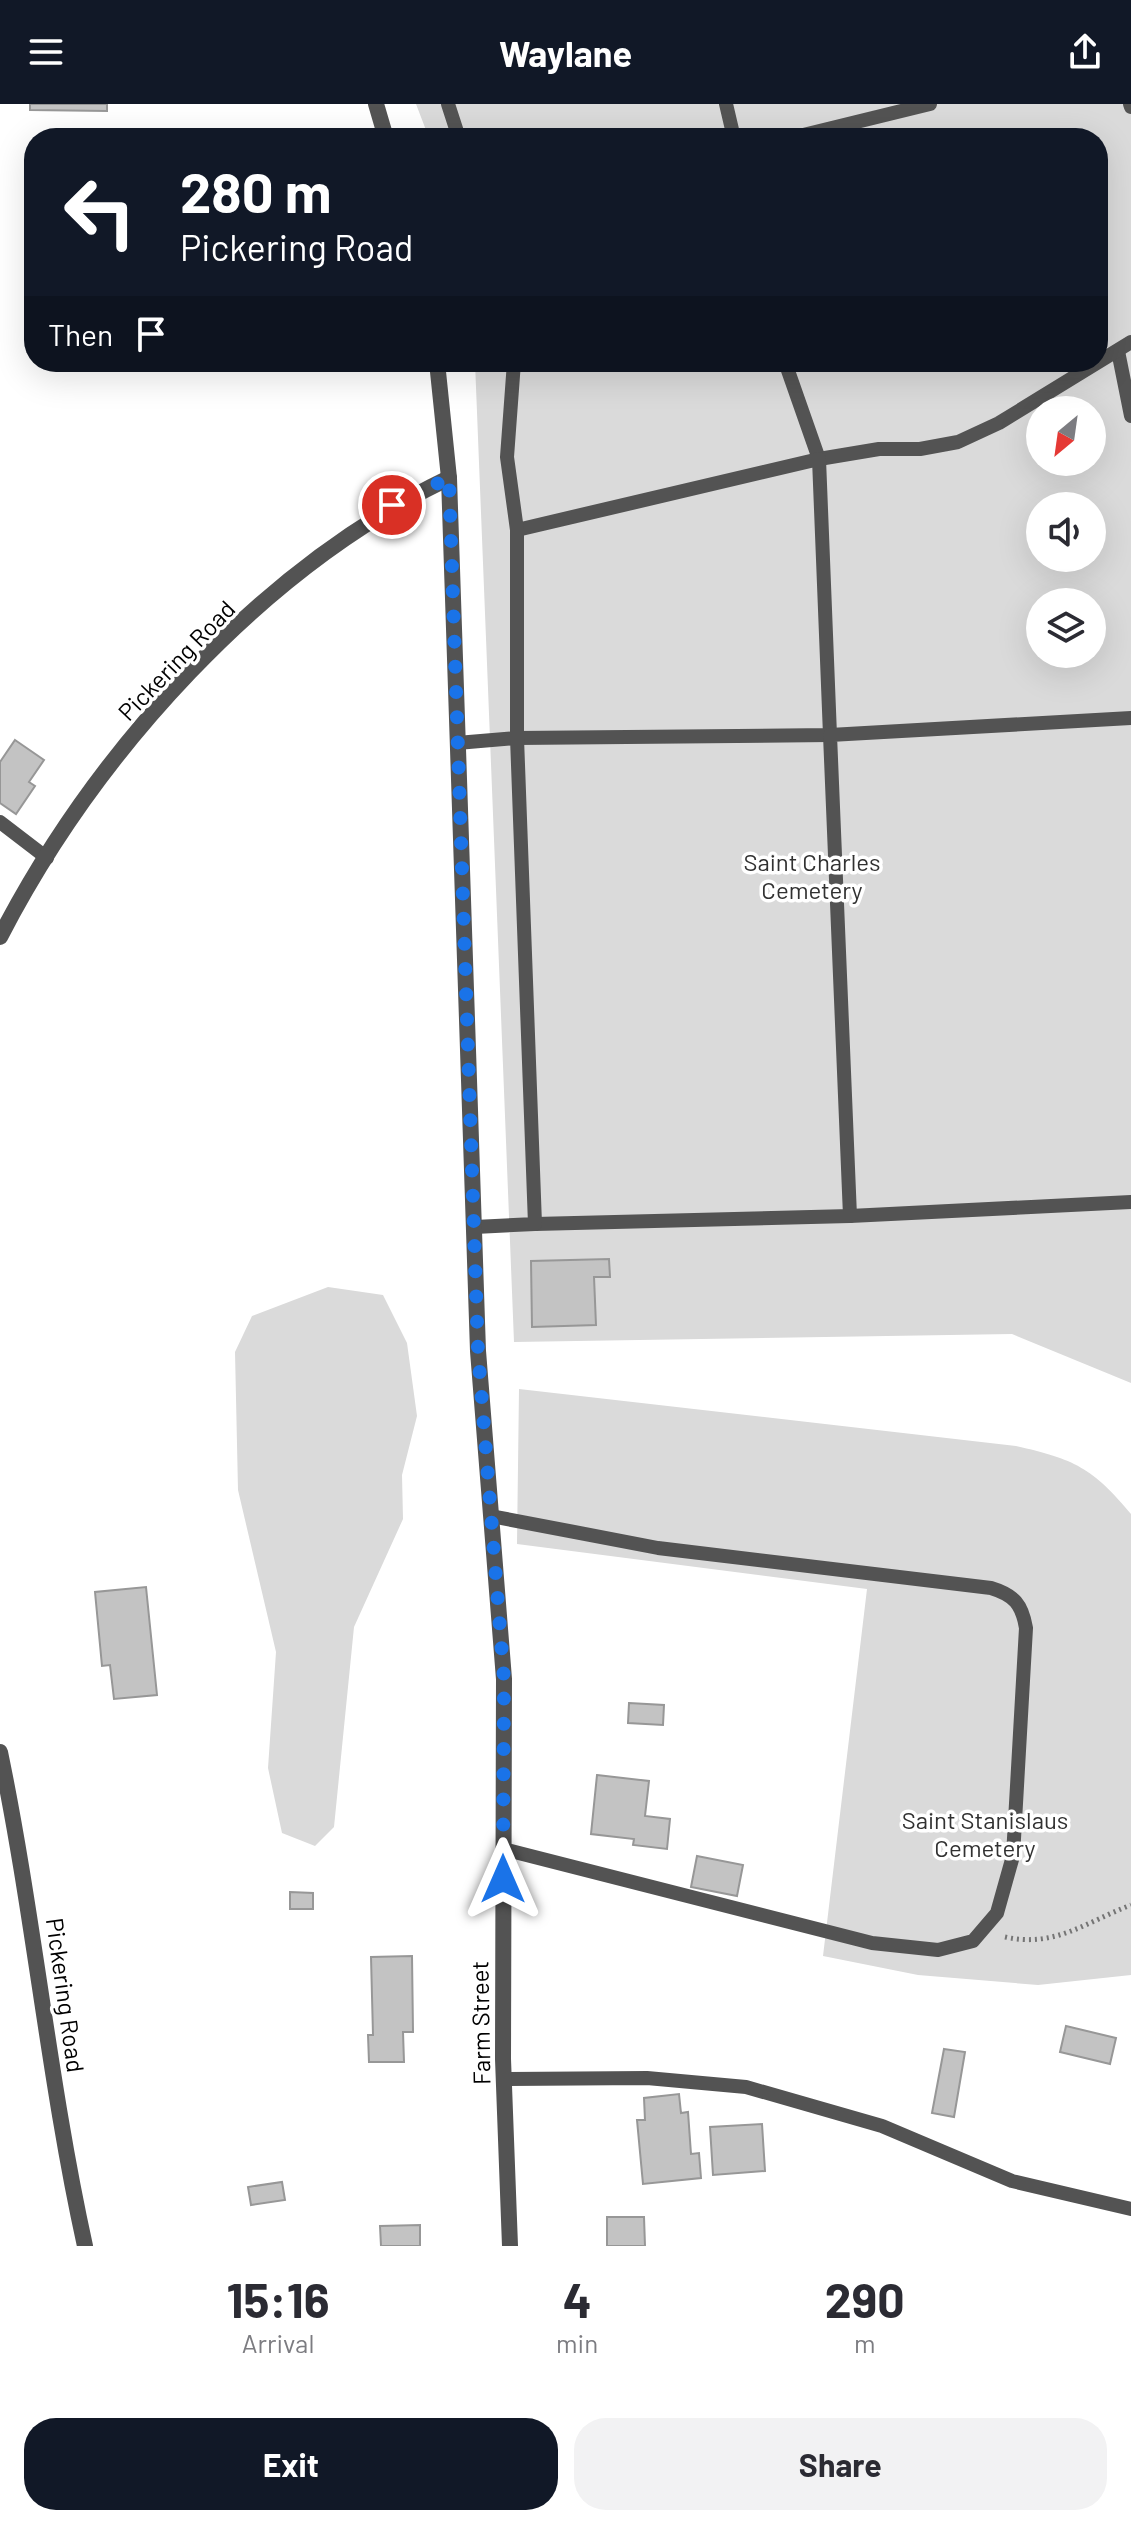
<!DOCTYPE html>
<style>
body{margin:0;font-family:Barlow,sans-serif;background:#f2f2f3;color:#2b2b33;height:100vh;display:flex;flex-direction:column;font-size:30px;white-space:nowrap}
*{box-sizing:border-box;margin:0}
p{font-size:26px;color:#7c7c81}
.icon{flex:none;width:44px;height:44px;fill:none;stroke:currentColor;stroke-width:2;stroke-linecap:round;stroke-linejoin:round}
.map{position:relative;height:2142px;overflow:hidden}
.panel{display:flex;flex-direction:column;background:#fff;flex:1}
.panel>*{flex:none}
.banner{position:absolute;left:24px;top:24px;width:1084px;height:244px;border-radius:32px;box-shadow:0 8px 32px #0002;background:#111827;color:#fff;overflow:hidden}
.needle{width:52px;rotate:209deg}
.fabs{position:absolute;left:1026px;top:292px;display:grid;gap:16px}
.fabs a{display:grid;place-items:center;width:80px;height:80px;border-radius:50%;background:#fff;box-shadow:0 8px 32px #0002;font-size:40px}
.pin{position:absolute;display:grid;place-items:center;width:68px;height:68px;color:#fff;margin:-34px;border:4px solid #fff;border-radius:50%;box-shadow:0 2px 8px #0007}
.me{position:absolute;width:88px;margin:-44px;rotate:0deg;stroke-linejoin:round;filter:drop-shadow(0 0 6px #0008)}
.turn{display:flex;align-items:center;gap:28px;height:168px;padding:0 24px;font-size:36px}
.turn .icon{width:104px;height:104px;stroke-width:2.5}
.turn b{display:block;font-size:56px;line-height:68px}
.then{display:flex;align-items:center;height:76px;padding:0 24px;background:#0003;gap:16px;font-size:30px}
.eta{display:flex;justify-content:space-evenly;align-items:center;height:136px;text-align:center}
.eta b{font-size:48px;font-weight:700;line-height:56px}
.primary-button{display:flex;gap:16px;margin-top:auto;padding:16px 24px}
.primary-button a{flex:1;height:92px;border-radius:32px;background:#111827;color:#fff;font-size:32px;font-weight:700;line-height:92px;text-align:center}
.primary-button a+a{background:#f2f2f3;color:#2b2b33}
header{display:flex;justify-content:space-between;align-items:center;height:104px;padding:0 24px;background:#111827;color:#fff;font-size:36px;font-weight:700}
.map>svg:first-child{display:block}
.green{fill:#dadada;fill-rule:evenodd}
.building{fill:#c3c3c3;stroke:#979797;stroke-width:2}
.lines{fill:none;stroke-linecap:round;stroke-linejoin:round}
.path{stroke:#757575;stroke-width:5;stroke-dasharray:2 4;stroke-linecap:butt}
.service{stroke:#535353;stroke-width:14}
.minor{stroke:#535353;stroke-width:16}
.tertiary{stroke:#535353;stroke-width:16}
.route{stroke:#1a73e8;stroke-width:14;stroke-dasharray:0 25.2}
.labels{text-anchor:middle;dominant-baseline:central;stroke-width:7;stroke-linejoin:round;paint-order:stroke}
.street-label{font-size:24px;fill:#000;stroke:#fff}
.park-label{font-size:24px;fill:#313131;stroke:#fff}
</style>
<header><svg class="icon" aria-label="menu" viewBox="0 0 24 24"><path d="M4 6h16M4 12h16M4 18h16"/></svg>Waylane<svg class="icon" aria-label="share" viewBox="0 0 24 24"><path d="M12 15V3M7 8l5-5 5 5M5 13v7h14v-7"/></svg></header>
<div class="map">
<svg width="1131" height="2142" viewBox="0 0 1131 2142">
<rect width="100%" height="100%" fill="#fff"/>
<g class="green">
<path d="M416,0H1131V1279L1012,1230L514,1238L475,258H1098V34H429ZM1040,306H1092V358H1040ZM1040,402H1092V454H1040ZM1040,498H1092V550H1040Z"/>
<path d="M328,1183L383,1191L407,1239L417,1312L402,1371L403,1415L354,1523L334,1723L315,1742L282,1729L268,1664L276,1548L238,1386L235,1248L252,1212Z"/>
<path d="M519,1285L1016,1342C1074,1355 1093,1364 1131,1410V1871L1038,1881L918,1871L823,1852L867,1485L517,1440Z"/>
</g>
<g class="building">
<path d="M30,0H107V7L30,6Z"/>
<path d="M15,636L44,656L29,678L35,682L16,710L0,699V658Z"/>
<path d="M609,1155L610,1173H594L596,1221L532,1223L531,1157Z"/>
<path d="M146,1483L157,1591L114,1595L110,1561L102,1562L95,1488Z"/>
<path d="M629,1599L664,1601L663,1621L628,1619Z"/>
<path d="M597,1671L649,1677L645,1712L670,1715L667,1745L633,1741L634,1735L591,1730Z"/>
<path d="M697,1752L743,1761L737,1792L691,1783Z"/>
<path d="M290,1788L313,1789V1805H290Z"/>
<path d="M412,1852L413,1928H403L404,1958H369L368,1931H373L371,1853Z"/>
<path d="M1066,1922L1116,1934L1110,1960L1060,1948Z"/>
<path d="M944,1945L965,1948L954,2013L932,2009Z"/>
<path d="M679,1990L681,2009L688,2008L691,2050L699,2049L701,2074L643,2080L637,2016H645L644,1994Z"/>
<path d="M762,2020L765,2067L713,2071L710,2023Z"/>
<path d="M282,2078L285,2096L251,2101L248,2083Z"/>
<path d="M607,2113H644L645,2142H607Z"/>
<path d="M420,2121V2142H381L380,2122Z"/>
</g>
<g class="lines">
<path class="path" d="M1005,1833C1055,1844 1086,1818 1131,1801"/>
<g class="service">
<path d="M448,0L459,34"/>
<path d="M726,0L734,34"/>
<path d="M1130,0L1131,3"/>
<path d="M791,34L930,0"/>
<path d="M1118,247L1131,312"/>
<path d="M785,258L819,355L879,345H920L958,338L999,319L1131,238"/>
<path d="M457,639L517,634L830,631L819,355L517,426"/>
<path d="M0,718L47,754"/>
<path d="M850,1112L830,631L1131,614"/>
<path d="M535,1120L850,1112L1131,1098"/>
<path d="M475,1123L535,1120L517,634V426L507,353L514,258"/>
<path d="M491,1412L658,1444L991,1484C1014,1491 1022,1500 1026,1524L1013,1752L997,1809L973,1837L938,1846L872,1839L503,1745"/>
<path d="M504,1975L647,1974L746,1983L882,2022L1012,2077L1131,2105"/>
</g>
<g class="minor">
<path d="M0,833C95,649 261,464 449,374"/>
<path d="M0,1648C34,1812 49,1979 85,2142"/>
</g>
<g class="tertiary">
<path d="M376,0L386,34"/>
<path d="M437,258L449,374L478,1247L504,1575L503,1955L510,2142"/>
</g>
</g>
<g class="lines">
<path class="route" d="M392,401L449,374L478,1247L504,1575L503,1775"/>
</g>
<g class="labels">
<g class="street-label">
<text transform="translate(176 556) rotate(-46)">Pickering Road</text>
<text transform="translate(66 1891) rotate(82)">Pickering Road</text>
<text transform="translate(480 1919) rotate(-91)">Farm Street</text>
</g>
<g class="park-label">
<text x="812" y="757">Saint Charles<tspan x="812" dy="28">Cemetery</tspan></text>
<text x="985" y="1715">Saint Stanislaus<tspan x="985" dy="28">Cemetery</tspan></text>
</g>
</g>
</svg>
<div class="fabs">
<a><svg class="needle" viewBox="-14 -14 28 28"><path d="M0-13l5 13h-10z" fill="#e53935"/><path d="M0 13l5-13h-10z" fill="#7c7c81"/></svg></a>
<a><svg class="icon" aria-label="sound" viewBox="0 0 24 24"><path d="M4 9h4l5-4v14l-5-4H4zM17 9q2 3 0 6"/></svg></a>
<a><svg class="icon" aria-label="layers" viewBox="0 0 24 24"><path d="M12 4l9 5-9 5-9-5zM3 14l9 5 9-5"/></svg></a>
</div>
<div class="pin" style="left:392px;top:401px;background:#d93025"><svg class="icon" aria-label="arrive" viewBox="0 0 24 24"><path d="M6 21V4h12l-3 4 3 4H6"/></svg></div>
<svg class="me" style="left:503px;top:1775px" viewBox="-20 -20 40 40"><path d="M0-17L14 15 0 8-14 15z" fill="#1a73e8" stroke="#fff" stroke-width="4"/></svg>
<div class="banner">
<div class="turn"><svg class="icon" aria-label="left" viewBox="0 0 24 24"><path d="M17 20v-9H6M10 6l-5 5 5 5"/></svg><div><b>280 m</b>Pickering Road</div></div>
<div class="then">Then<svg class="icon" aria-label="arrive" viewBox="0 0 24 24"><path d="M6 21V4h12l-3 4 3 4H6"/></svg></div>
</div>
</div>
<section class="panel">
<div class="eta">
<div><b>15:16</b><p>Arrival</p></div>
<div><b>4</b><p>min</p></div>
<div><b>290</b><p>m</p></div>
</div>
<div class="primary-button"><a>Exit</a><a>Share</a></div>
</section>
